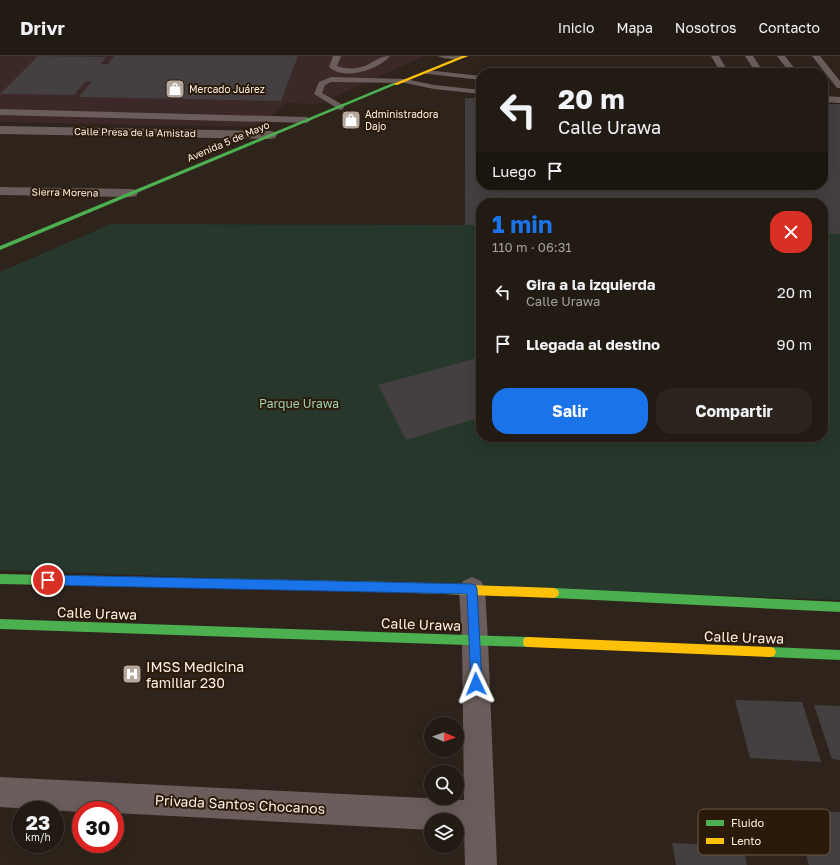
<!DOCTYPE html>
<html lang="es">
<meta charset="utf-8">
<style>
body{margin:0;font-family:"Golos Text",sans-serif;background:#2a241d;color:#f1f3f6;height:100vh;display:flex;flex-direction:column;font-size:15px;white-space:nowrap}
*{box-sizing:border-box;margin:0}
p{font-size:13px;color:#a2a1a0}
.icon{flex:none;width:22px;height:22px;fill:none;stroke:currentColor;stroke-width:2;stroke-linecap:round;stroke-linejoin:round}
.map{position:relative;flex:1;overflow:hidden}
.details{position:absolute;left:476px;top:142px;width:352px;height:244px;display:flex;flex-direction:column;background:#221b14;border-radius:16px;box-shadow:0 4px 16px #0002,0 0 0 1px #3f3934}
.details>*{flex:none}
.guide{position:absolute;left:476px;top:12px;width:352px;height:122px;border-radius:16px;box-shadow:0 4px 16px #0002,0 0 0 1px #3f3934;background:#221b14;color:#f1f3f6;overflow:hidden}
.needle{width:26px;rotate:92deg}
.controls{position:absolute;left:424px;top:661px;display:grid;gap:8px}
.controls a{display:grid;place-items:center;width:40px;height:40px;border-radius:50%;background:#221b14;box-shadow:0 4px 16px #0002,0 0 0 1px #3f3934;font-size:20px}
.speed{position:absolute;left:12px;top:745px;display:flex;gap:8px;font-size:20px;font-weight:700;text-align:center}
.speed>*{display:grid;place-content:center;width:52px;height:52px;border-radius:50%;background:#221b14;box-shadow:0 4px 16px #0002,0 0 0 1px #3f3934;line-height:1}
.speed small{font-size:10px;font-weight:400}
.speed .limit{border:6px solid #d22;background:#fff;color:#111}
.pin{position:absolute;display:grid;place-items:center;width:34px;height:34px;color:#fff;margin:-17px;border:2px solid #fff;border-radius:50%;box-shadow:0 1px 4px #0007}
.me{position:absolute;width:44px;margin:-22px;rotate:358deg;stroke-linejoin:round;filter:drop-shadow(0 0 3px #0008)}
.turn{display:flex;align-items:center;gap:14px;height:84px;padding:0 16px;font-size:18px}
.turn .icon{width:52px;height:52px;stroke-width:2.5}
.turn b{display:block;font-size:28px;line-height:34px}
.then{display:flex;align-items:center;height:38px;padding:0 16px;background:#0003;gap:8px;font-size:15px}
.round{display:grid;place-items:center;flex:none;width:42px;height:42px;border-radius:16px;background:#2a241d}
.overview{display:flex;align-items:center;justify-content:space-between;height:68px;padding:0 16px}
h1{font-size:24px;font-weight:700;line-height:30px;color:#1a73e8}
.button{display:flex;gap:8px;margin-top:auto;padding:8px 16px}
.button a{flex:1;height:46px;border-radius:16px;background:#1a73e8;color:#fff;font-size:16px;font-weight:700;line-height:46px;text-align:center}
.button a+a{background:#2a241d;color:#f1f3f6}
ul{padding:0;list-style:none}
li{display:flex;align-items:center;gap:12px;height:52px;padding:0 16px}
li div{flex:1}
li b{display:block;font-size:15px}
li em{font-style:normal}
header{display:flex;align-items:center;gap:24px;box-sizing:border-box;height:56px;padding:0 20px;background:#221b14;border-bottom:1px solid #3f3934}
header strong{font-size:19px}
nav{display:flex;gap:22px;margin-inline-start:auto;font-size:14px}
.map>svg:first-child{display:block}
.commercial{fill:#3b2827}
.green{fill:#27372b}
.building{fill:#443f40}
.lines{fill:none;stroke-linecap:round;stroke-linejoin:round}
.lane{fill:#6a5d5b;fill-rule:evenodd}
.street{fill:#6a5d5b;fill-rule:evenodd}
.fast{fill:#4caf50;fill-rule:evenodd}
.slow{fill:#ffc107;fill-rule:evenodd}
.route{fill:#1a73e8;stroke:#114b97}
.labels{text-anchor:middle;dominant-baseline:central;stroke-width:4;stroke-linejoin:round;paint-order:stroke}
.far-poi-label{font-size:10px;fill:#fdf1e6;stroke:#2b1a09;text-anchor:start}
.far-street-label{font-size:10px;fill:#fdf1e6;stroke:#2b1a09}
.park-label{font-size:12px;fill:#9ed1b1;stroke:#2b1a09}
.near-street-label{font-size:14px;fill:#fdf1e6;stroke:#2b1a09}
.near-poi-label{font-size:14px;fill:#fdf1e6;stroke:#2b1a09;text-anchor:start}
.key{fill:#2b1a09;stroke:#6a5a4b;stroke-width:1}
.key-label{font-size:11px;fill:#fdf1e6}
</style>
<header>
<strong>Drivr</strong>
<nav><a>Inicio</a><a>Mapa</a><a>Nosotros</a><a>Contacto</a></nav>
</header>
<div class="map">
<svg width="840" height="809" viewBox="0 0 840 809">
<rect width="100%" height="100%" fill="#2e241b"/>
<path class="commercial" d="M0,0H425L318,48L287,47L258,71L0,66Z"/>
<path class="green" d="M111,168L481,169V381H823V178H840V544L0,514V216Z"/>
<g class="building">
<path d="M38,0L106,1L101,8H108L114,0H298L281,45L79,41L92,25H86L74,39L0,38Z"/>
<path d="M465,42H481V129H823V48H840V178H823V147H481V169H465Z"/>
<path d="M481,301V361L406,384L378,329Z"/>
<path d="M735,644L802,646L821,706L750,702Z"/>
<path d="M814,649L840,650V704L832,703Z"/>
<path d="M793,754L840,756V809H809Z"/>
<path d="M672,787L743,790L747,809H676Z"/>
</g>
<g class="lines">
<g class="lane">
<path d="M333,0H341L337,10C347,14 360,13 369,8C377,4 380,0 390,0C378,14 344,25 329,11Z"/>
<path d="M438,0H469C463,4 444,4 438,0Z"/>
<path d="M711,0H719L729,17H721Z"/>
<path d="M745,0H753L764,17H756Z"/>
<path d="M777,0H785L798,17H790Z"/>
<path d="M812,0H820L840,25V32H837Z"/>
<path d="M426,14L481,20V24L429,18H426Z"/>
<path d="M331,21L405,23L434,29L481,34V38L434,33L405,27L331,26L325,29L322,37L343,49L344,51L343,53L340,54L314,38L319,26Z"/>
<path d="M823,40L840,41V47L823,46Z"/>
<path d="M0,53L307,61L311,64L307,67L0,59Z"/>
</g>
<g class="street">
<path d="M0,70L270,75L275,76L277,79L275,82L270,83L0,78Z"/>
<path d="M0,131L131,133L136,134L138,137L136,140L131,141L0,139Z"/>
<path d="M472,521L481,525L485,533L488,584L497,809H465L464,776H457V764H431V774L115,757V754H81V756L0,751V721L464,744L462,584L459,533L463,525Z"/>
</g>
<g class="fast">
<path d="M393,27L397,28L0,194V190Z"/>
<path d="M0,518L391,526L395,528L396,531L395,534L391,536L0,528Z"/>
<path d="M554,532L840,546V556L554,542L550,540L549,537L550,534Z"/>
<path d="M0,563L528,581L532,582L533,586L532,590L528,591L0,573Z"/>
<path d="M770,591L840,594V604L770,601L766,600L764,596L766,592Z"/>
</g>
<g class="slow">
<path d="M462,0H468L397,29L393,28Z"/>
<path d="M391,526L554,532L558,534L559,537L558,540L554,542L391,536L387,534L386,531L387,528Z"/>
<path d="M528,581L770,591L774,592L776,596L774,600L770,601L528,591L524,590L523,586L524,582Z"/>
</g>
</g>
<path class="route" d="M48,519L472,528L476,530L477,533L482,628L480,632L476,634L472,632L471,628L467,538L48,529L44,527L42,524L44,521Z"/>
<defs>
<g id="shop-square" transform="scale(1)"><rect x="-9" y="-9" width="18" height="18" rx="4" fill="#b5a99f" stroke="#2b1a09"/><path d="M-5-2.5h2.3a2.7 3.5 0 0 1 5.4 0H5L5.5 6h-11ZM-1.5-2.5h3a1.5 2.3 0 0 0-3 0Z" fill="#fff"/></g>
<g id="hospital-square" transform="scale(1)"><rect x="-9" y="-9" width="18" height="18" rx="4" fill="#b5a99f" stroke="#2b1a09"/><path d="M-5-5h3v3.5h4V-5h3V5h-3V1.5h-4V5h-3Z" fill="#fff"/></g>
</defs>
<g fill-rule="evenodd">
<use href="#shop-square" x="175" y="33"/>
<use href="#shop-square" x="351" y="64"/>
<use href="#hospital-square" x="132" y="618"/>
</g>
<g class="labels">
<g class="far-poi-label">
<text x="189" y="33">Mercado Juárez</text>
<text x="365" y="58">Administradora<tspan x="365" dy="12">Dajo</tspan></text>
</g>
<g class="far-street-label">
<text transform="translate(135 76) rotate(1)">Calle Presa de la Amistad</text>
<text transform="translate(228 85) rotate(-23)">Avenida 5 de Mayo</text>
<text transform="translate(65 136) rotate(1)">Sierra Morena</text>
</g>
<g class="park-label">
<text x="299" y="347">Parque Urawa</text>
</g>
<g class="near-street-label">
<text transform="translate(97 557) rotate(2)">Calle Urawa</text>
<text transform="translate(421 568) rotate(2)">Calle Urawa</text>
<text transform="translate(744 581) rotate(2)">Calle Urawa</text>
<text transform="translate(240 748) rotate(3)">Privada Santos Chocanos</text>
</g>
<g class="near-poi-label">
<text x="146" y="610">IMSS Medicina<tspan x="146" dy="16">familiar 230</tspan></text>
</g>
</g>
<rect x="698" y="753" width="132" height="46" rx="6" class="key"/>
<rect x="706" y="764" width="18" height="6" fill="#4caf50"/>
<rect x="706" y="782" width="18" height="6" fill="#ffc107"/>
<g class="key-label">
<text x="731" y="771">Fluido</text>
<text x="731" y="789">Lento</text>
</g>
</svg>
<div class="controls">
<a><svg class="needle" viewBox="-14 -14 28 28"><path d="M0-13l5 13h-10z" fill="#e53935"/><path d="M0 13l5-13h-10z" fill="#a2a1a0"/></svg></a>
<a><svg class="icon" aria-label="search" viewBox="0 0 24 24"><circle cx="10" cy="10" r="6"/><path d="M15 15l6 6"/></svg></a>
<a><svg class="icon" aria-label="layers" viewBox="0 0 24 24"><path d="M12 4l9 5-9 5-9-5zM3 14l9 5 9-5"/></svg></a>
</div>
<div class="speed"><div>23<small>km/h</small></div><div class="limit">30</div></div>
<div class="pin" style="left:48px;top:524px;background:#d93025"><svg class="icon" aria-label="arrive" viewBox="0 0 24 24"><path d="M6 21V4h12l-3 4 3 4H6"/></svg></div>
<svg class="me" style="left:476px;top:628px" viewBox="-20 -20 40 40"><path d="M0-17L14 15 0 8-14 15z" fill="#1a73e8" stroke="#fff" stroke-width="4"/></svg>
<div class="guide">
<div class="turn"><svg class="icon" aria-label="left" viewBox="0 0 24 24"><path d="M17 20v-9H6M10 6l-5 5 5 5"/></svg><div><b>20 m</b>Calle Urawa</div></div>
<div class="then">Luego<svg class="icon" aria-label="arrive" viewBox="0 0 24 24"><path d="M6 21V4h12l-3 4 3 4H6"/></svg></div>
</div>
<section class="details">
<div class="overview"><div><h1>1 min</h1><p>110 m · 06:31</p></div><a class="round" style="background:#d93025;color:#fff"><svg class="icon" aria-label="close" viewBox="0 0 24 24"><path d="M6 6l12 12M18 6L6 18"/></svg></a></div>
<ul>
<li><svg class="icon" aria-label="left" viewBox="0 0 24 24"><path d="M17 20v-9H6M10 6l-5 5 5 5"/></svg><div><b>Gira a la izquierda</b><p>Calle Urawa</p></div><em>20 m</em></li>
<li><svg class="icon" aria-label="arrive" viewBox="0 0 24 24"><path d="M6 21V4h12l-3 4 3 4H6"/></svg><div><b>Llegada al destino</b></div><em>90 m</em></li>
</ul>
<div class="button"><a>Salir</a><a>Compartir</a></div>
</section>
</div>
